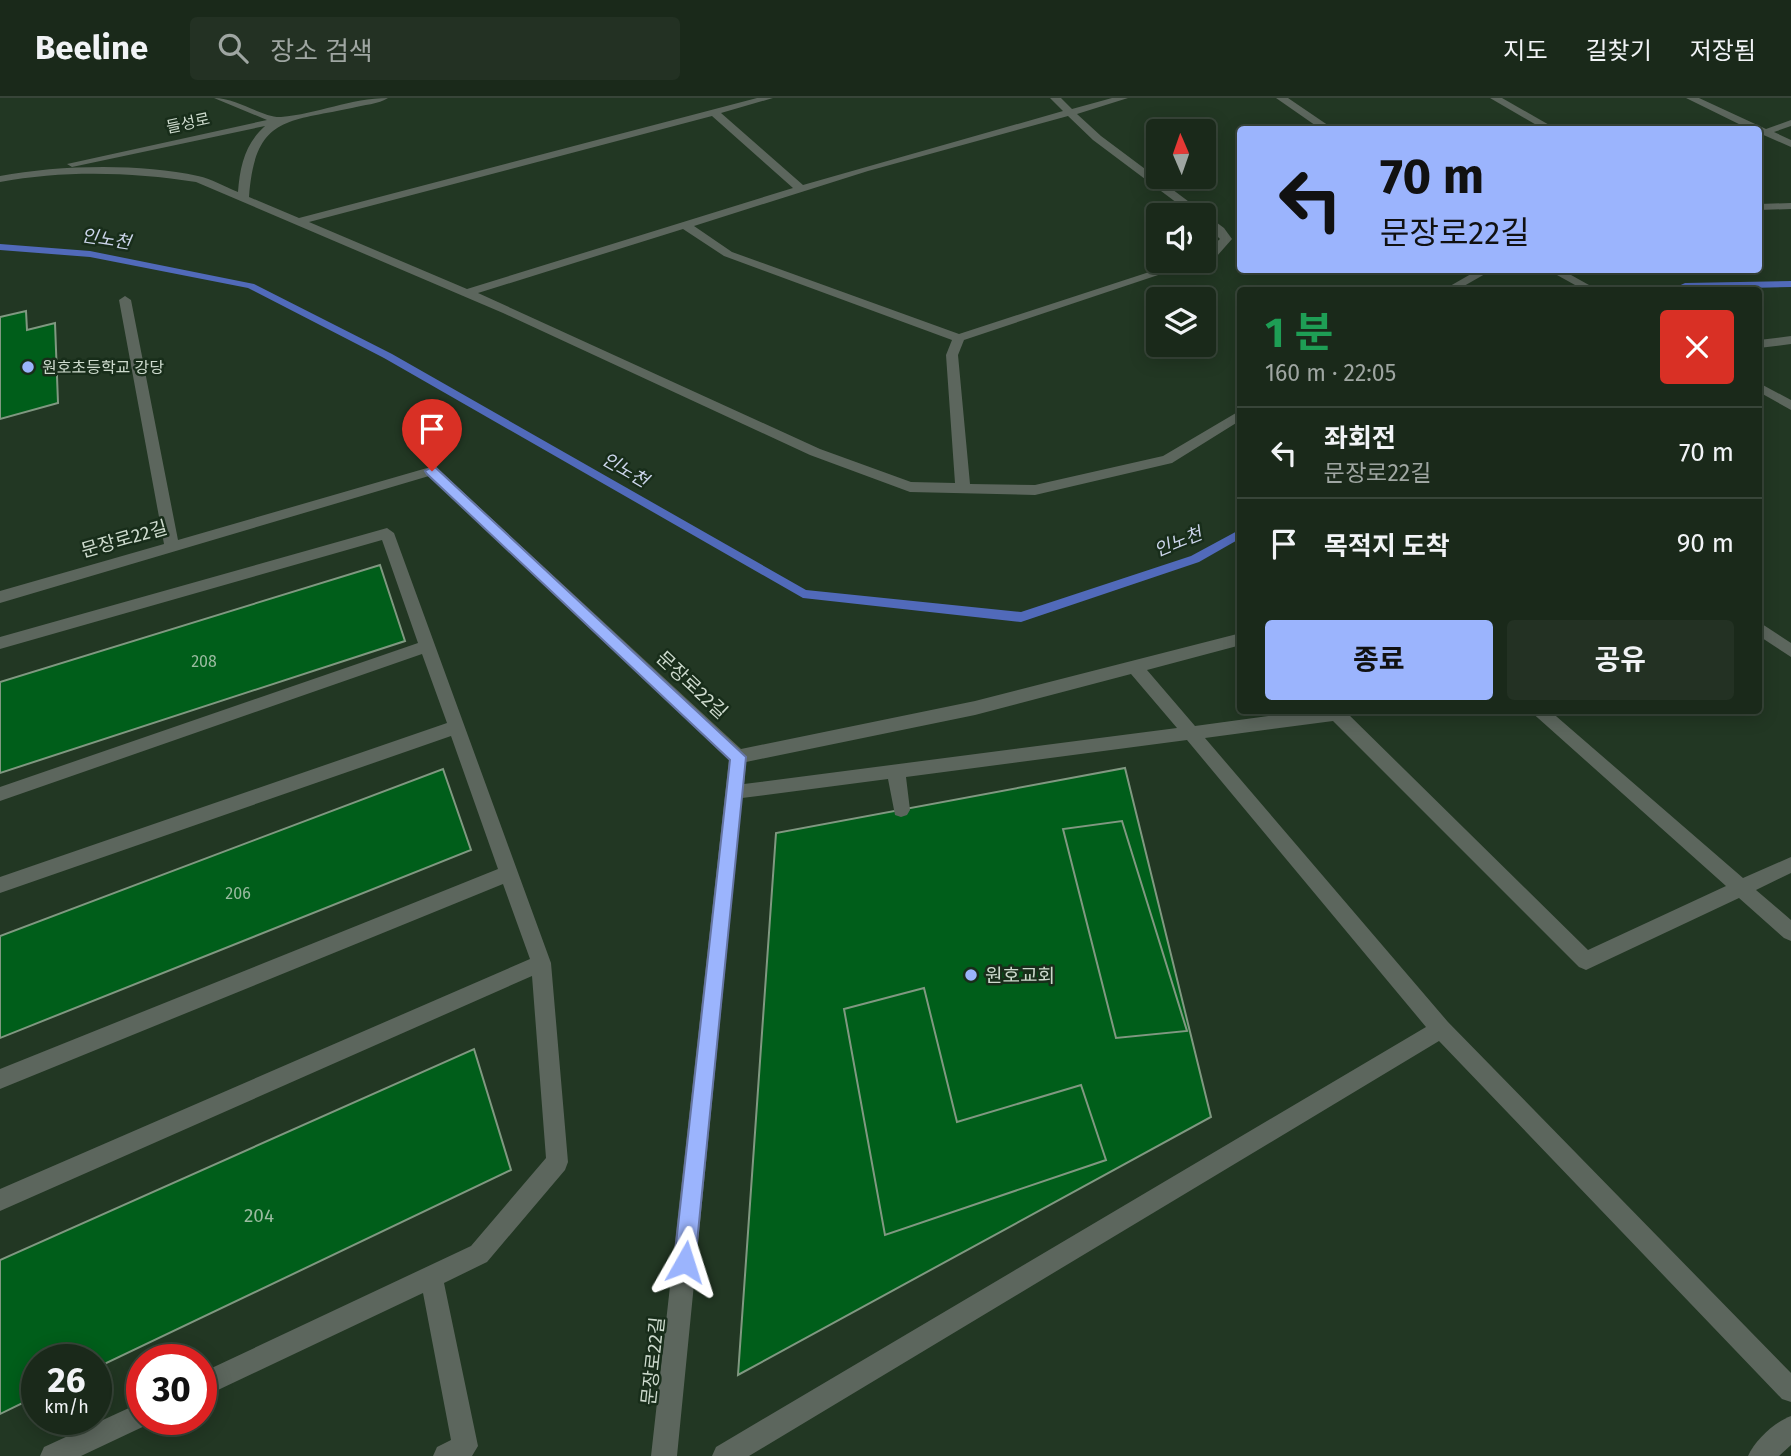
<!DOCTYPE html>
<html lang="ko">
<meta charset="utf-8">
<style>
body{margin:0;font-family:"Fira Sans","Noto Sans KR",sans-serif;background:#233123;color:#f1f3f6;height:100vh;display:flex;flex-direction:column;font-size:26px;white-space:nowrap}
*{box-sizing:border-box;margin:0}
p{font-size:23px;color:#9fa6a2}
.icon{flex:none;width:38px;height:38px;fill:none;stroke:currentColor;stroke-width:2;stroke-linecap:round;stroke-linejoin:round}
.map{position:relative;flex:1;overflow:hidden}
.details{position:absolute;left:1237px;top:189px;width:525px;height:427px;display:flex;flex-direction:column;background:#1a291a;border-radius:7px;box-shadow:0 4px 18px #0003,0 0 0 2px #384539}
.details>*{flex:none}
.top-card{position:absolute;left:1237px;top:28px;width:525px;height:147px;border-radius:7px;box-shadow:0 4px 18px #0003,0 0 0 2px #384539;background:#9bb4fd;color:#111;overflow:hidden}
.needle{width:46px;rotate:358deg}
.tools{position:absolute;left:1146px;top:21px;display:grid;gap:14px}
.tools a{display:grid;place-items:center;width:70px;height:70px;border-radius:7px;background:#1a291a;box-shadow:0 4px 18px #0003,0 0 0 2px #384539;font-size:35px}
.speed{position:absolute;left:21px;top:1246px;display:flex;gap:14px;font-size:35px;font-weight:700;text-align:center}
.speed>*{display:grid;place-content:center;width:91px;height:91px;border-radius:50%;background:#1a291a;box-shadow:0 4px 18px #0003,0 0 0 2px #384539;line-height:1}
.speed small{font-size:18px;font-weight:400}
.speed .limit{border:10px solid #d22;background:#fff;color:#111}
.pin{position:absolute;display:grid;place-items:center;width:60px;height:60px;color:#fff;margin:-72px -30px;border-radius:50% 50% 50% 0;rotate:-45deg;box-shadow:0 0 7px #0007}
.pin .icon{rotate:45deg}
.me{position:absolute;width:77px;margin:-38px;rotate:6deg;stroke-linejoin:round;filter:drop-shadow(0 0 5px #0008)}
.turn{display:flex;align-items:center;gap:24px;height:147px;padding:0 28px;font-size:32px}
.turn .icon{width:91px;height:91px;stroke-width:2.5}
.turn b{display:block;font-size:49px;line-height:60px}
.round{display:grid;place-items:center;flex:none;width:74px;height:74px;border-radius:7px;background:#233123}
.headline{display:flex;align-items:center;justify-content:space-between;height:119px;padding:0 28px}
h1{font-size:42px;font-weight:700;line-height:52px;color:#1e9e55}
.cta{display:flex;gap:14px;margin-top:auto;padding:14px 28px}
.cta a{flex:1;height:80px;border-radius:7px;background:#9bb4fd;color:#111;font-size:28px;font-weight:700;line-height:80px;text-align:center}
.cta a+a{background:#233123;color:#f1f3f6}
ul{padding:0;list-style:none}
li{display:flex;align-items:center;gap:21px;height:91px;padding:0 28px;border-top:2px solid #384539}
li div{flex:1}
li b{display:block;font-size:26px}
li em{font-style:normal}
header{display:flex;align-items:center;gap:42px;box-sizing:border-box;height:98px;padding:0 35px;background:#1a291a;border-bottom:2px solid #384539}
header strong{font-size:33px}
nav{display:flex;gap:38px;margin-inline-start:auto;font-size:24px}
.search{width:490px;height:63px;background:#233123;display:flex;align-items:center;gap:18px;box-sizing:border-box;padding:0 24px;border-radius:7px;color:#9fa6a2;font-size:26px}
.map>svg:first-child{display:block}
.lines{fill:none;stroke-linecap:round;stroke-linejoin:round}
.stream{fill:#516aba;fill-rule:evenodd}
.building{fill:#005e1a;stroke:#809881;stroke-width:2}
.minor{fill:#5c665d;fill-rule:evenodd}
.route{fill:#9bb4fd;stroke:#6575a4;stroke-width:2}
.poi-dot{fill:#9bb4fd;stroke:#182d1a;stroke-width:2.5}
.labels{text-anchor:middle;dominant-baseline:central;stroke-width:5;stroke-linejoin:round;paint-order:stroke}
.far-street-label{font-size:16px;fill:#cddacd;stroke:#182d1a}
.far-poi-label{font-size:16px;fill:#cddacd;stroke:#182d1a;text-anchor:start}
.number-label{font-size:16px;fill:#9abba0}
.far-water-label{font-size:18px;font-style:italic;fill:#cdd6ec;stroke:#182d1a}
.street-label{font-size:19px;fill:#cddacd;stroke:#182d1a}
.poi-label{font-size:19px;fill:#cddacd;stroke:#182d1a;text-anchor:start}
.near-number-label{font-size:19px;fill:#9abba0}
</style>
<header>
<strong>Beeline</strong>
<div class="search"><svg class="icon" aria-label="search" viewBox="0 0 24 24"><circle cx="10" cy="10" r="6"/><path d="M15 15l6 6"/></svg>장소 검색</div>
<nav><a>지도</a><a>길찾기</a><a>저장됨</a></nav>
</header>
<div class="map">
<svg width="1791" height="1358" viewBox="0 0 1791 1358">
<rect width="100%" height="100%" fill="#223723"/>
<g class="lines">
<g class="stream">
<path d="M0,146L90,153L254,186L392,256L806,492L1021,514L1191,458L1241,431V440L1199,464L1021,524L803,500L384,260L248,190L90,159L0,152Z"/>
<path d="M1791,183V189L1670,192L1685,185Z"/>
</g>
</g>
<g class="building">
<path d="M26,213L27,232L55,225L58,305L0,321V219Z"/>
<path d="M380,467L405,543L0,675V584Z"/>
<path d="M1125,670L1211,1019L738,1277L776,735Z"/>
<path d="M443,671L471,752L0,940V838Z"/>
<path d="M1122,723L1187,933L1116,940L1063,731Z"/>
<path d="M924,890L957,1024L1081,987L1106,1062L885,1137L844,911Z"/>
<path d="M474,951L511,1072L96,1270V1262H37V1298L0,1316V1162Z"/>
</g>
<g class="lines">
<g class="minor">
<path d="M214,0C238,0 263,20 281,19C317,16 351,0 388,0C379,6 363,7 352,10C285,24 255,19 249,99L299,120L757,0H773L721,15L803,87L1063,13L1050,0H1061L1072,11L1112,0H1128L1077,16L1101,38L1224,130L1232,141L1217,158L1204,162V155L1220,141L1204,125V117H1193L1093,42L1068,18L868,73L694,128L732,154L959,236L1183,163H1200L964,242L958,257L970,386L1035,387L1163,358L1241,312V322L1172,365L1035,397L910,394L810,357L503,215L196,84C132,74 64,72 0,84V78C58,67 140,65 198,78C212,81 225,89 238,94C240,68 245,46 265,28L72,69L67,66L267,22ZM712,18L793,90L467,191L309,124ZM683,131L724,158L952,242L946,257L955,385L911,384L820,351L478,195Z"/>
<path d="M1276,0H1288L1335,32H1322Z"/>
<path d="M1490,0H1502L1558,32H1545Z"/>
<path d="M1686,0H1699L1766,31L1791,22V28L1774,34L1791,42V49L1759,35V32H1751Z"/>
<path d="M1791,105V111L1759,112V106Z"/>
<path d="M1478,172H1492L1457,192H1443Z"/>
<path d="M1548,172H1562L1598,192H1584Z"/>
<path d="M125,198L131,202L178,442L427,370H437L741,651L975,603L1241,535V547L1147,572L1195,628L1313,612H1344L1588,852L1726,788L1529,612H1549L1743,780L1791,759V775L1756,792L1791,822V843L1784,840L1739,800L1586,872L1579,869L1333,623L1205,640L1448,924L1791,1275V1304L1782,1301L1439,943L749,1358H712L716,1349L1426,929L1187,642L906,679L910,712L907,717L901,719L895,717L888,681L742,700L677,1358H651L729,661L429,378L0,505V493L164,446L119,202ZM1131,576L1177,630L744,686L746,664L975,617Z"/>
<path d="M1791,238V246L1759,250V242Z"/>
<path d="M1759,285L1791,302V312L1759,294Z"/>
<path d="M387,430L394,435L551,865L568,1064L565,1072L487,1164L444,1185L478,1348L472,1358H433L437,1349L451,1342L423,1195L201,1300V1275L471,1148L546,1060L532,878L0,1113V1091L530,861L503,786L0,991V971L498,771L451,638L0,795V779L447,625L422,556L0,703V689L418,545L382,442L0,551V539Z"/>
<path d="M1759,524L1791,545V559L1759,538Z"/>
<path d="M142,1304V1321H152L151,1325L81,1358H40L44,1349Z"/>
<path d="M1791,1318V1347L1779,1358H1748C1755,1342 1775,1324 1791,1318Z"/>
</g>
</g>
<path class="route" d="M432,369L436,370L746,659L695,1164L692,1172L685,1175L677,1172L674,1164L730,662L427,376L425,373Z"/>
<g class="poi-dot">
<circle cx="28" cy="269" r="7"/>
<circle cx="971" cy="877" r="7"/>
</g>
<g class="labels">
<g class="far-street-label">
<text transform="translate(188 25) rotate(-12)">들성로</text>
</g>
<g class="far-poi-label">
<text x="42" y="269">원호초등학교 강당</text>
</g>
<g class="number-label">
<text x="204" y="563">208</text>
<text x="238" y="795">206</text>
</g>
<g class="far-water-label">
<text transform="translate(106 141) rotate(9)">인노천</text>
<text transform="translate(625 372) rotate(30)">인노천</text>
<text transform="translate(1178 444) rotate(-22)">인노천</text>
</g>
<g class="street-label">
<text transform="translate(124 441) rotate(-16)">문장로22길</text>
<text transform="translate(692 587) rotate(43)">문장로22길</text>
<text transform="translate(653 1263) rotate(-84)">문장로22길</text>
</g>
<g class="poi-label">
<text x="985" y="877">원호교회</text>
</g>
<g class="near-number-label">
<text x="259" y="1117">204</text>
</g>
</g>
</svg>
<div class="tools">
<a><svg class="needle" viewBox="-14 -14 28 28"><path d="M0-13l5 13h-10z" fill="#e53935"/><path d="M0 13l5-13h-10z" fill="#9fa6a2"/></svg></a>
<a><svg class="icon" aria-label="sound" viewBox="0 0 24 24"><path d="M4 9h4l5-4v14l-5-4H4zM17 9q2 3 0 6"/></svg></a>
<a><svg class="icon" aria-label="layers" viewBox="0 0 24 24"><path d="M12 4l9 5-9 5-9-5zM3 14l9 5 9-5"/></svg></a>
</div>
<div class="speed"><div>26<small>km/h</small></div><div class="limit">30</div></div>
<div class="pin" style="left:432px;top:373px;background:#d93025"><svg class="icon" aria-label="arrive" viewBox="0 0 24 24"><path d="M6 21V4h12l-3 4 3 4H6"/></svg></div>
<svg class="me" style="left:685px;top:1164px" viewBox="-20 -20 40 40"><path d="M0-17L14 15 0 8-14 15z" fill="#9bb4fd" stroke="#fff" stroke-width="4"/></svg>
<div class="top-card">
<div class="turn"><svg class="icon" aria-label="left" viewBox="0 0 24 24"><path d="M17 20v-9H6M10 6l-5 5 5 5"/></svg><div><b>70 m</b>문장로22길</div></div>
</div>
<section class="details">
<div class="headline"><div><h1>1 분</h1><p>160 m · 22:05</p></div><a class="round" style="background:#d93025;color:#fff"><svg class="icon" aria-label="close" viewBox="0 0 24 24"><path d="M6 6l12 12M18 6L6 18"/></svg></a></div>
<ul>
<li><svg class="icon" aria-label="left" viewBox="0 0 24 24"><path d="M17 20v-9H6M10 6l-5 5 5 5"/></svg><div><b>좌회전</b><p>문장로22길</p></div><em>70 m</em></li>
<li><svg class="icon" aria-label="arrive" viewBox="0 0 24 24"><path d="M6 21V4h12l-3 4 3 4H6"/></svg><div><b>목적지 도착</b></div><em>90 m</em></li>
</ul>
<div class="cta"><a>종료</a><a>공유</a></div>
</section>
</div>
